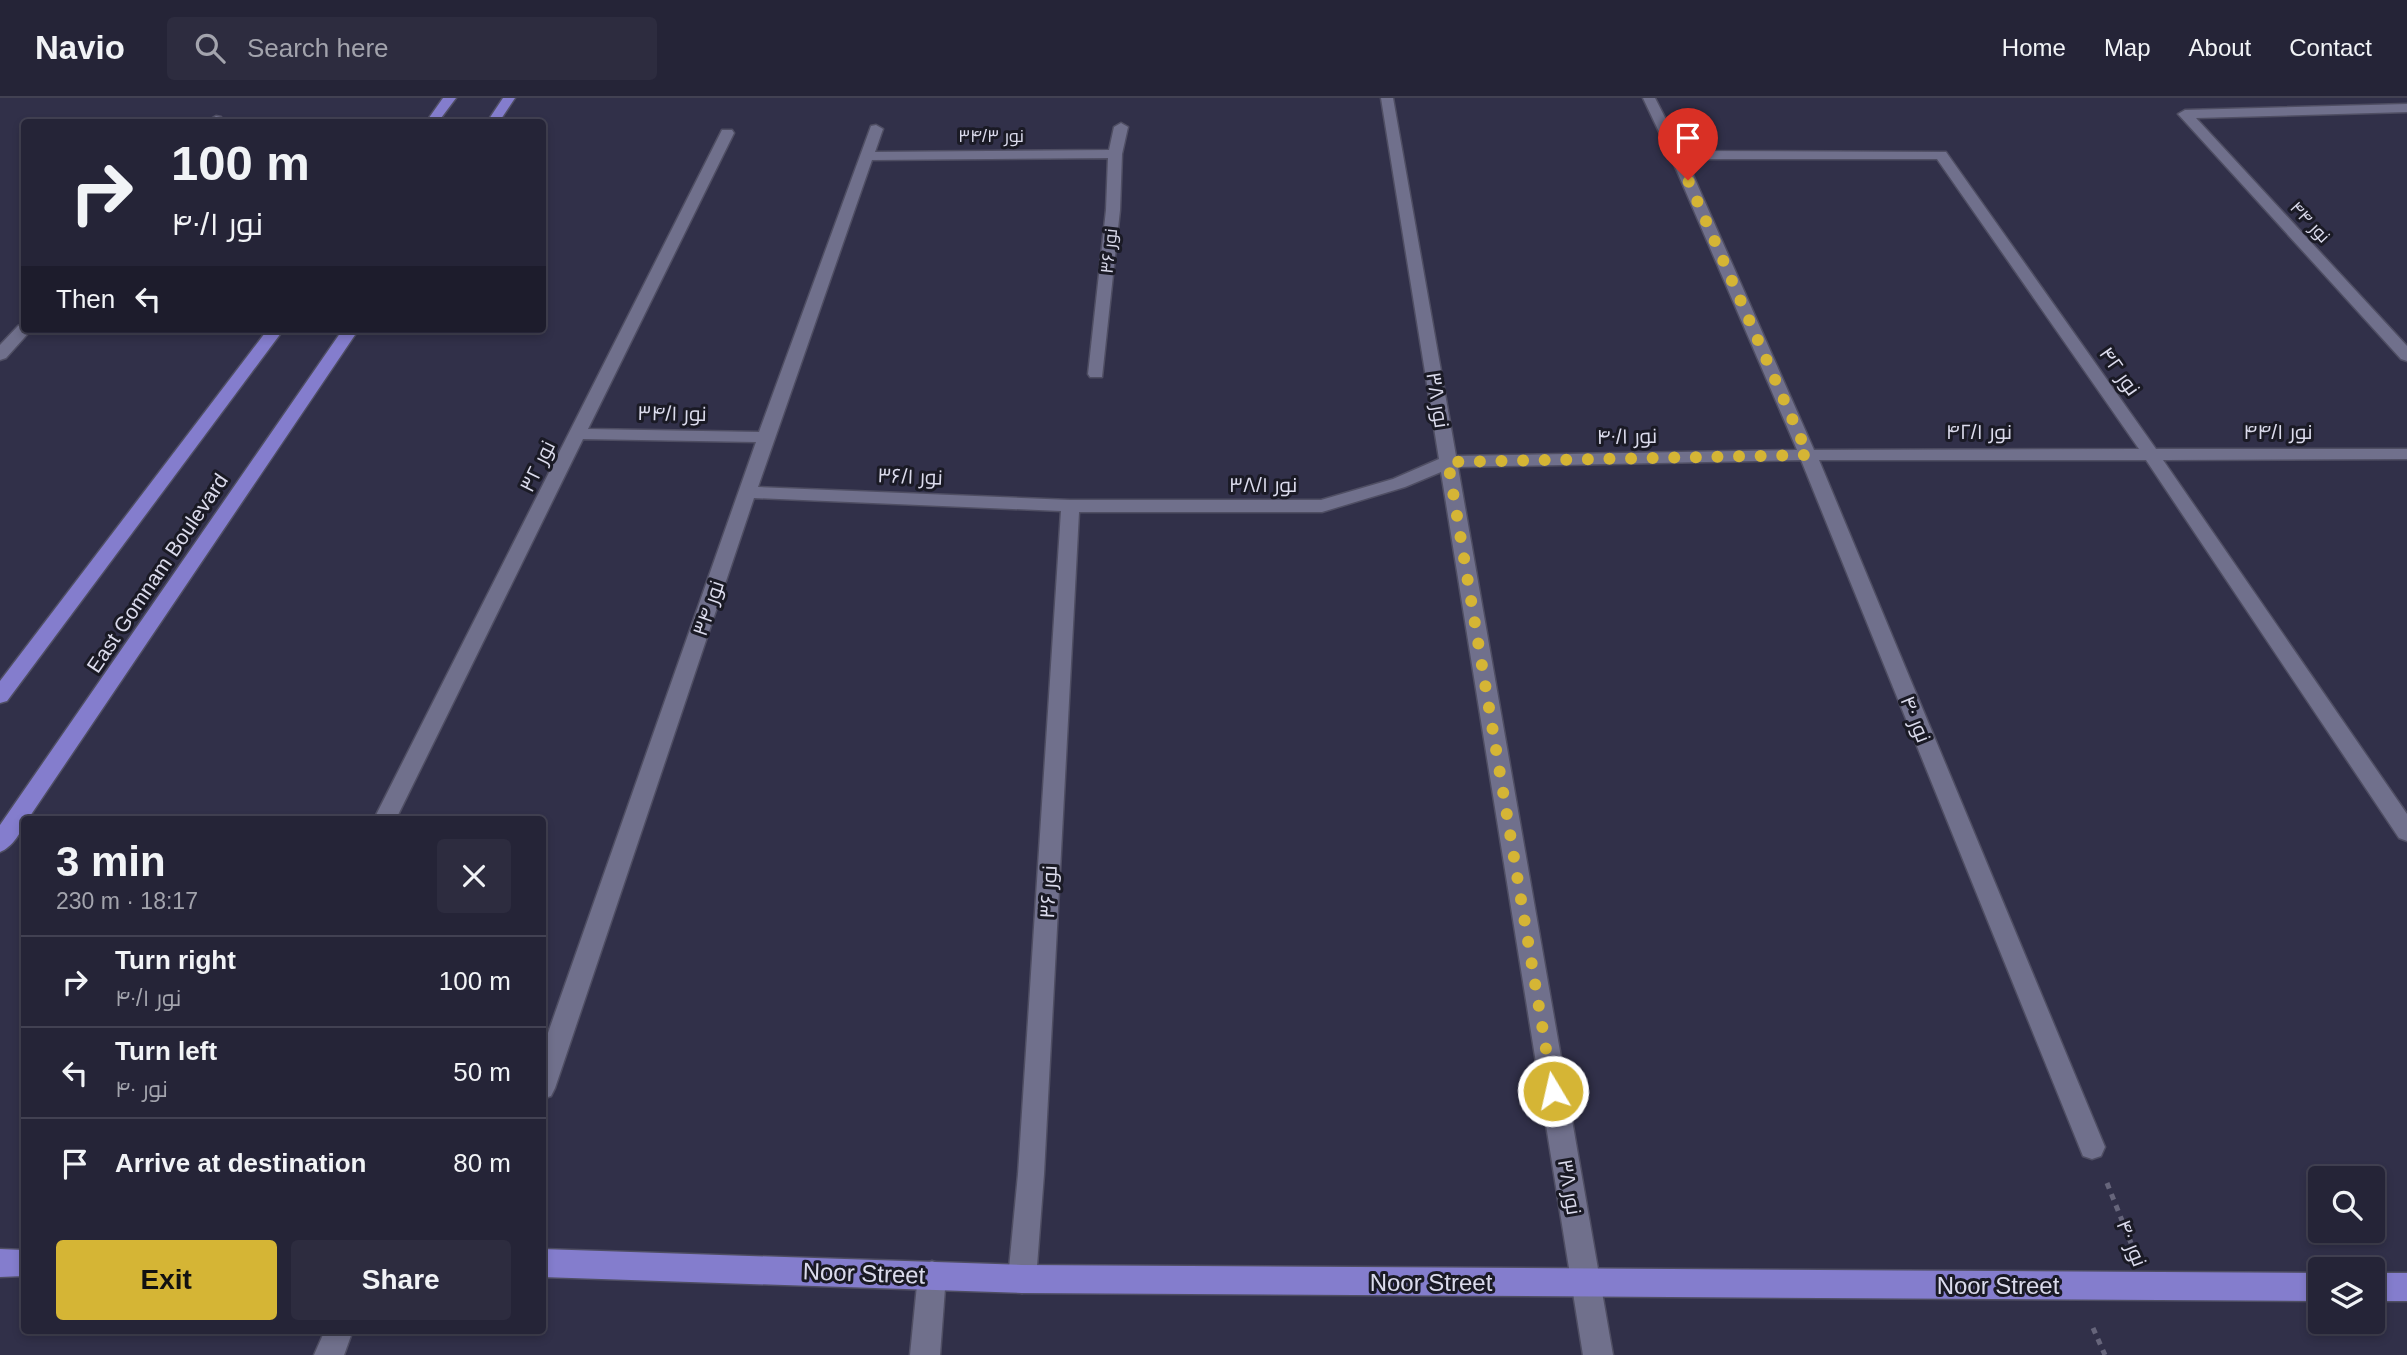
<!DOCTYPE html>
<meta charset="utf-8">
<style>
body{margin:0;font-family:Helvetica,Cairo,sans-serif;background:#2d2c3f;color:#f1f3f6;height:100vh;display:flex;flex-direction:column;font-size:26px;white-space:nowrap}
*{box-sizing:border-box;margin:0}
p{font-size:23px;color:#a3a4ad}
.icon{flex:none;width:38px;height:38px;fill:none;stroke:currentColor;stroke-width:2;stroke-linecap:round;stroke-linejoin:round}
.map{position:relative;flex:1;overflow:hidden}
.drawer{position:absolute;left:21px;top:718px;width:525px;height:518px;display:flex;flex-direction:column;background:#252437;border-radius:7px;box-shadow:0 4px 10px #0003,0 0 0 2px #424152}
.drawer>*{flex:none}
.hud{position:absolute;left:21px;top:21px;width:525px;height:214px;border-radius:7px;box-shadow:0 4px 10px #0003,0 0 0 2px #424152;background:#252437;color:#f1f3f6;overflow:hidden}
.tools{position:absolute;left:2308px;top:1068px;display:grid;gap:14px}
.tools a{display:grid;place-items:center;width:77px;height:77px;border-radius:7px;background:#252437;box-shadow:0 4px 10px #0003,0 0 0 2px #424152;font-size:35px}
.pin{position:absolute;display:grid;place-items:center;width:60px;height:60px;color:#fff;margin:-72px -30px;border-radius:50% 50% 50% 0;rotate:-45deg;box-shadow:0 0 7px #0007}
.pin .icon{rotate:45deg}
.me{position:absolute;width:77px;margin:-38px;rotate:351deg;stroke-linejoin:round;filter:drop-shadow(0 0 5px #0008)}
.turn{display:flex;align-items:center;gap:24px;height:147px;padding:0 35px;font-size:32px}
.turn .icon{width:91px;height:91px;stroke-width:2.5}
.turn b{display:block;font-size:49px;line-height:60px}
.then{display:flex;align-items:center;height:66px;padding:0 35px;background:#0003;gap:14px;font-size:26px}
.round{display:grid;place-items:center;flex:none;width:74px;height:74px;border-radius:7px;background:#2d2c3f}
.summary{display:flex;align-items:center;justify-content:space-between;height:119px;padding:0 35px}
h1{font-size:42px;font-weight:700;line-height:52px}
.cta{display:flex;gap:14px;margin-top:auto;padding:14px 35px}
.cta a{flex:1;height:80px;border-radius:7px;background:#d5b535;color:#111;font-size:28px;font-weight:700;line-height:80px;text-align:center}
.cta a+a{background:#2d2c3f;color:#f1f3f6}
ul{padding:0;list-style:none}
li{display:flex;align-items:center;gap:21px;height:91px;padding:0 35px;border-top:2px solid #424152}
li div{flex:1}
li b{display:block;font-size:26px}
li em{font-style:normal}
header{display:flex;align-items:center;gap:42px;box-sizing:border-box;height:98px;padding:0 35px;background:#252437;border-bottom:2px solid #424152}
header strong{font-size:33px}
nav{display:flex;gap:38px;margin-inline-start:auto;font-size:24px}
.search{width:490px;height:63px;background:#2d2c3f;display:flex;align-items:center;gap:18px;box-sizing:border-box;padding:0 24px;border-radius:7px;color:#a3a4ad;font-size:26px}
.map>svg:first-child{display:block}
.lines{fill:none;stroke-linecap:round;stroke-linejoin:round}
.minor-casing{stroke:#4f4e63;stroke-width:3}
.major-casing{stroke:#4f4e63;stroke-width:3}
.path{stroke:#66657b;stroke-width:5;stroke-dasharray:6 6;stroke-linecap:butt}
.minor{fill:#70708c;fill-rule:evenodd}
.major{fill:#847dcd;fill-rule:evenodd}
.route{stroke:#d5b535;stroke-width:12;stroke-dasharray:0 21.6}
.labels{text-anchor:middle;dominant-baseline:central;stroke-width:6;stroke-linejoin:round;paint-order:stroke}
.far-street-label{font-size:18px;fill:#dbdbec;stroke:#1a1a25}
.street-label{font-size:21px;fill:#dbdbec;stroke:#1a1a25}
.near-street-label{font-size:24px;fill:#dbdbec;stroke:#1a1a25}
</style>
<header>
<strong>Navio</strong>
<div class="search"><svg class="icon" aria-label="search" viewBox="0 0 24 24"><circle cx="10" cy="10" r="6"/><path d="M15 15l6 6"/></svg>Search here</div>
<nav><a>Home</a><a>Map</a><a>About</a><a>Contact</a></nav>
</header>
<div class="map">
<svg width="2407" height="1257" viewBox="0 0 2407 1257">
<rect width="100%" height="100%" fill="#313049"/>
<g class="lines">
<g class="minor-casing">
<g id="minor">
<path d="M1381,0H1393L1456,358L1797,352L1670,57L1643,0H1655L1682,53L1946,54L2156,351H2407V361L2163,362L2407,716V743L2399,740L2146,362H1819L2105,1049L2101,1058L2092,1061L2083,1058L1801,362L1458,369L1613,1257H1583L1441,374L1405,389L1322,414H1079L1044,1076L1036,1181L1032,1191L1022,1195L1012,1191L1008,1181L1018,1076L1061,413L754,400L555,990L551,998L542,1001V952L756,344L583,341L396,721H374L722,32H732L734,35L588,331L759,334L871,28L876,27L883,31L875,54L1109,52L1114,29L1121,25L1128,29L1122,56L1120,112L1102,279H1090L1088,276L1106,112L1108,60L872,62L758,389L1070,402H1321L1393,381L1439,361ZM1686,61H1937L2139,351L1814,352Z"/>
<path d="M2407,6V14L2196,20L2407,248V263L2401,261L2178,16L2185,12Z"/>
<path d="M216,18L221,19V24H206Z"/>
<path d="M24,226V231H32L6,260L0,262V247L18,228Z"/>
<path d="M932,1163L942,1167L946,1177L940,1257H910L918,1177L922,1167Z"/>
<path d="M325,1232H353L344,1257H314Z"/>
</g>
</g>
<g class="major-casing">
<g id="major">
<path d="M443,0H456L438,24H426Z"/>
<path d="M503,0H515L499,24H487Z"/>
<path d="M268,231H284L7,603L0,605V583Z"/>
<path d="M343,231H359L28,721H24C24,733 11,750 0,754V727Z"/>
<path d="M0,1151L24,1152V1178L0,1179Z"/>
<path d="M542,1151L1022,1167L2320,1175V1203L1022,1195L542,1179Z"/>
<rect x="2373" y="1175" width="34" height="28"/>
</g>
</g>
<g class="path">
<path d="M2107,1085L2131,1145"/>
<path d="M2093,1230L2105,1257"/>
</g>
<use href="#minor" class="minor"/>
<use href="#major" class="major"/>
</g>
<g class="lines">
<path class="route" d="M1553,993L1448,364L1808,357L1688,82"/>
</g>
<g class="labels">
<g class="far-street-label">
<text x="991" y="38">نور ۳۴/۳</text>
<text transform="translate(2310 124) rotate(47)">نور ۴۴</text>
<text transform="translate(1109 153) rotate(-84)">نور ۳۶</text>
</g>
<g class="street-label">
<text transform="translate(2120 273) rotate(55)">نور ۴۲</text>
<text transform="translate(1438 302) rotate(81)">نور ۳۸</text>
<text transform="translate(672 315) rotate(1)">نور ۳۴/۱</text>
<text x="1979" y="333">نور ۴۲/۱</text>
<text x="2278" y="333">نور ۴۴/۱</text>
<text transform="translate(1627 338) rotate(-1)">نور ۴۰/۱</text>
<text transform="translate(537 368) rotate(-64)">نور ۳۲</text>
<text transform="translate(910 378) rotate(2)">نور ۳۶/۱</text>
<text x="1263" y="386">نور ۳۸/۱</text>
<text transform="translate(157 475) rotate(-56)">East Gomnam Boulevard</text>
<text transform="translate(708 510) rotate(-71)">نور ۳۴</text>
<text transform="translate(1916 621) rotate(68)">نور ۴۰</text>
<text transform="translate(1048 794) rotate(-87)">نور ۳۶</text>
<text transform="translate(1570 1089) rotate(80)">نور ۳۸</text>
<text transform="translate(2132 1145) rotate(68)">نور ۴۰</text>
</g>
<g class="near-street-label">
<text transform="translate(864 1175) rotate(2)">Noor Street</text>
<text x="1431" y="1184">Noor Street</text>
<text x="1998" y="1187">Noor Street</text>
</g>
</g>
</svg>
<div class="tools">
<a><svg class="icon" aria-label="search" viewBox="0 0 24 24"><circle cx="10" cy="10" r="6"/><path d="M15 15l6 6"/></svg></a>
<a><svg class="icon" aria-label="layers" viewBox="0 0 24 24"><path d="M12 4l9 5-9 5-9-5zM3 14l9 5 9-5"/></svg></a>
</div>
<div class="pin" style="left:1688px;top:82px;background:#d93025"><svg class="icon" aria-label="arrive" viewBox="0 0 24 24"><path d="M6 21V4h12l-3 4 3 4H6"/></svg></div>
<svg class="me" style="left:1553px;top:993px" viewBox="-20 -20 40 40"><circle r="17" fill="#d5b535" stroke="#fff" stroke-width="3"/><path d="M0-11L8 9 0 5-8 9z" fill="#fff"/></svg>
<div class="hud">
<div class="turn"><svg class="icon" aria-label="right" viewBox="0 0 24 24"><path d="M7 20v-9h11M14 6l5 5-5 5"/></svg><div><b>100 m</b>نور ۴۰/۱</div></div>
<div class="then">Then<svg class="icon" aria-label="left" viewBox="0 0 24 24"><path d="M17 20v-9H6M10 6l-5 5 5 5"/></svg></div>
</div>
<section class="drawer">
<div class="summary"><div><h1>3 min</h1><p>230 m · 18:17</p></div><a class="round"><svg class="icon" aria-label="close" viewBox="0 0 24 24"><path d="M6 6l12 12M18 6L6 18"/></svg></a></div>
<ul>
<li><svg class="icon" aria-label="right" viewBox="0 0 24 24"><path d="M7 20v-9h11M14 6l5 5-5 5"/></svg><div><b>Turn right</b><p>نور ۴۰/۱</p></div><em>100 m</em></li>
<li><svg class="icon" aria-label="left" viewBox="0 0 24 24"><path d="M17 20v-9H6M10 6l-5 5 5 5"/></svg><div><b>Turn left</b><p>نور ۴۰</p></div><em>50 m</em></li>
<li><svg class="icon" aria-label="arrive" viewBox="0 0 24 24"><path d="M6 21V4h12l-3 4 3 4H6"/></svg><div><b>Arrive at destination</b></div><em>80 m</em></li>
</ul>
<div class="cta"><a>Exit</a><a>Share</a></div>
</section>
</div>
